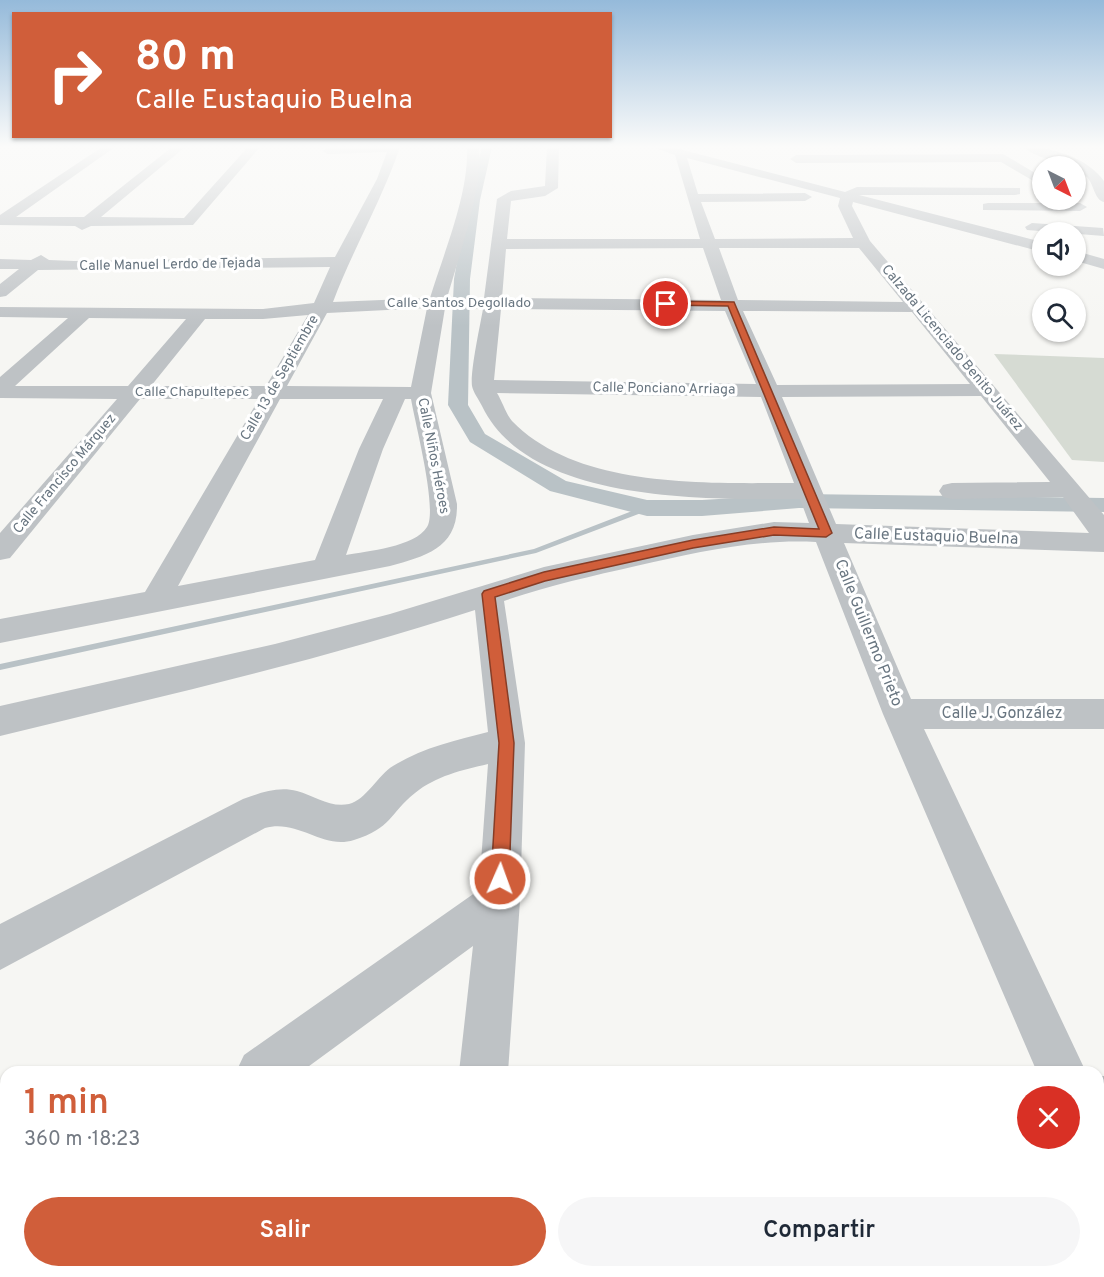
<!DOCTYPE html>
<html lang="es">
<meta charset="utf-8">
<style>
body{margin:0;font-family:Overpass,sans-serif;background:#f6f6f7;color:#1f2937;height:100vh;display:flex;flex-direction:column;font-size:22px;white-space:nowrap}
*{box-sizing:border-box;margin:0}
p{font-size:20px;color:#747a83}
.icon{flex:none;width:33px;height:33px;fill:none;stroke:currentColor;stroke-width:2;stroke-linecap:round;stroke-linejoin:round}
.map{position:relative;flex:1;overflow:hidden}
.drawer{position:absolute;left:0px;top:1066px;width:1104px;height:212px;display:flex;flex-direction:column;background:#fff;border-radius:18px 18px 0 0;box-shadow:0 2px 4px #0004}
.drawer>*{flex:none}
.banner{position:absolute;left:12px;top:12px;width:600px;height:126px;border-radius:0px;box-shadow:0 2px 4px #0004;background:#d05e3a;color:#fff;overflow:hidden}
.needle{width:39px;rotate:138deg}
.controls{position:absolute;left:1032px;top:156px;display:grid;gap:12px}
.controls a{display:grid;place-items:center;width:54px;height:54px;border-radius:50%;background:#fff;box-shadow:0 2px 4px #0004;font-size:30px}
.pin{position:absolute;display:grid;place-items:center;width:51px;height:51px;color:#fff;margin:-26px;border:3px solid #fff;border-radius:50%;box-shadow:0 2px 6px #0007}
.me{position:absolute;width:66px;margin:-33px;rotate:2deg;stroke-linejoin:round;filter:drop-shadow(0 0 4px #0008)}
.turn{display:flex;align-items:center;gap:21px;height:126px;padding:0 24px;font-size:27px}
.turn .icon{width:78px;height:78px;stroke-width:2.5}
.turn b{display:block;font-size:42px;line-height:51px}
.round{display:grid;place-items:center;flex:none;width:63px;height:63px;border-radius:32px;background:#f6f6f7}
.head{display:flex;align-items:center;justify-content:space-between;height:102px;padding:0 24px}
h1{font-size:36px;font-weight:600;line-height:45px;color:#d05e3a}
.action{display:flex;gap:12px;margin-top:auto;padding:12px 24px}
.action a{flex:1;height:69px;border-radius:36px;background:#d05e3a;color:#fff;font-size:24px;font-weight:600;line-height:69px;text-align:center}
.action a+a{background:#f6f6f7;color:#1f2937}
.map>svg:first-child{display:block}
.green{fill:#d6dbd3}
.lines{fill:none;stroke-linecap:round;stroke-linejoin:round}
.stream{fill:#b9c2c6;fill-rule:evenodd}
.canal{fill:#b9c2c6;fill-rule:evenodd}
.minor{fill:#bec2c5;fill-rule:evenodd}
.route{fill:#d05e3a;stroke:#873d26;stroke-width:1.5}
.labels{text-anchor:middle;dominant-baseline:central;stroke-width:6;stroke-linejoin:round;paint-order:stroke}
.far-street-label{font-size:14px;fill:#697681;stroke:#fff}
.street-label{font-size:16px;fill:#697681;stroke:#fff}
</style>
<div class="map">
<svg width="1104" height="1277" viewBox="0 0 1104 1277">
<rect width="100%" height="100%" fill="#f6f6f3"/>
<path class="green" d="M994,354L1104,358V462L1072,460Z"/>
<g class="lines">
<path class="stream" d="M645,506H647L650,508L649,510L536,553L0,670V664L534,549Z"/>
<path class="canal" d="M482,147H492L480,200L470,279L468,405L485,434L566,481L647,500H702L799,494L1104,498V512L799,508L702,516H647L550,491L470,442L448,405L454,279L468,200Z"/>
<g class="minor">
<path d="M102,147H115L16,217H84L172,147H185L101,217L184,218L248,147H260L193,225L91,226L82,230L75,226L0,225V215Z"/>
<path d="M400,147C382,200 353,249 333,302L430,298C444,252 469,194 467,147H479C483,189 459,256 447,298H484L497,199L511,191L545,186L547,147H559L558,188L545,196L511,201L507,239H700L675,155L652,147H671L845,192L857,187L1020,188V194L1015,195H859L1042,242V252L853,202L852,206L870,241L1104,515V552L844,543L911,699H1104V729H924L1086,1072H1037L883,714L816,542C753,539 698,552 636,566C592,576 547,586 504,601L525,743L520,901L508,1072H459L473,946L301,1072H236L244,1055L479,890L488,764C462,770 436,776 415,793C389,814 392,828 354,840C322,850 299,819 265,828L0,970V924L243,799C260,793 278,786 297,791C315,796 330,808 349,804C366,800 378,775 393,766C422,748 456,740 488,732L475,610C319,661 159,697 0,736V706L275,644L390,614L544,567L693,535L774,522L809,523L800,499C707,499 529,504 482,406C479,400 473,392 472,386C470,372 480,326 483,309L445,308L431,393L457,504C458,548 426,556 390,566L0,643V619L145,592L259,399H140L10,558L0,560V533L117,399L0,398V377L68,318L0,317V307L263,309L314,303L330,267L38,270L6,296L0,297V284L19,269H0V259L31,260L41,255L49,260L74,261L335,257L377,179L387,152L328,154L322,151L328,148ZM687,158L840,198L838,206L853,238L715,239L701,202L805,201L812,197L805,193L698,194ZM703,248L721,300L502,298L506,249ZM719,248H859L903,302L738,300ZM427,308L411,387L287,386L327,313ZM501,309L725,311L756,384L494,380ZM743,311L912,312L970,384L777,385ZM308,315L266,386H151L205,319H263ZM89,318L186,319L128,386H15ZM497,393L761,397L794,483C706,483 578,489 512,421C506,414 502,401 497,393ZM981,396L1050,482L952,483L943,485L939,491L943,497L952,499L1063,497L1089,533L836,524L782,397ZM280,399H383L359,449L315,560L178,586ZM405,399H411C415,423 438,510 427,527C415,547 367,551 346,555L383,449Z"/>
<path d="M1023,147C1051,146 1088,158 1104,181V202C1094,200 1094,183 1086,176C1069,161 1039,161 1023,147Z"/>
<path d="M1003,154L1042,177V186L1001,162L796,163L790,159L796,155Z"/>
<path d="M988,203H1080L1087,207L1080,211L983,210V204Z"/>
<path d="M1032,223L1103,228L1104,236L1027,230L1025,227Z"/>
<path d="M1076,251L1104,259V269L1076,261Z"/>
<rect x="1098" y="1076" width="6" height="50"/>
<path d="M1098,1142L1104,1145V1214L1098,1212Z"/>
<path d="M6,1228V1272H28L25,1277H0V1230Z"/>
<rect x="407" y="1272" width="58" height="5"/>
</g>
</g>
<linearGradient id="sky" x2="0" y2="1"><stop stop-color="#95bada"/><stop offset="0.45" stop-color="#fbfbfa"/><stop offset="1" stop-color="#fbfbfa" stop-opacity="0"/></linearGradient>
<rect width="1104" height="326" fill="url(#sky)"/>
<path class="route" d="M666,301L734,302L832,533L826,537L774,535L693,548L545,581L495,597L514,743L509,879L507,885L500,888L494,885L491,879L499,743L482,594L484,591L544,572L693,540L774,527L819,529L728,306L664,305Z"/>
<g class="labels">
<g class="far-street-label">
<text transform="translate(170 265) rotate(-1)">Calle Manuel Lerdo de Tejada</text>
<text x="459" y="303">Calle Santos Degollado</text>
<text transform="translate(952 348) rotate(50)">Calzada Licenciado Benito Juárez</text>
<text transform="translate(280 378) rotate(-60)">Calle 13 de Septiembre</text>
<text transform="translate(664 389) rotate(1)">Calle Ponciano Arriaga</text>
<text x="192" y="392">Calle Chapultepec</text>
<text transform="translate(433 456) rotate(79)">Calle Niños Héroes</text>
<text transform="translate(65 474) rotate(-50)">Calle Francisco Márquez</text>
</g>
<g class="street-label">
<text transform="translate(936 537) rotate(2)">Calle Eustaquio Buelna</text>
<text transform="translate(868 633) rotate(68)">Calle Guillermo Prieto</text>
<text x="1002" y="714">Calle J. González</text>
</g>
</g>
</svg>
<div class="controls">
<a><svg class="needle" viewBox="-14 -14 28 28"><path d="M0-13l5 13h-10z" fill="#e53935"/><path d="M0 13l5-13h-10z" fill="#747a83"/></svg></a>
<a><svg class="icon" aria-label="sound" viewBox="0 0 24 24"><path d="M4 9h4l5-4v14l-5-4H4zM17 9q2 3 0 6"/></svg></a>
<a><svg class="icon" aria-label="search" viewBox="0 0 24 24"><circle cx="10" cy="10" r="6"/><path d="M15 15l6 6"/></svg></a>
</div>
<div class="pin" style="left:666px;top:304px;background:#d93025"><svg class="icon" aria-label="arrive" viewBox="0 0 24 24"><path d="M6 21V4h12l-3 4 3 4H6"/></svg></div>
<svg class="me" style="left:500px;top:879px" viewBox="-20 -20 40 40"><circle r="17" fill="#d05e3a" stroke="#fff" stroke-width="3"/><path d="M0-11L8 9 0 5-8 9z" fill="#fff"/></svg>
<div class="banner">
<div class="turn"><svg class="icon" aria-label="right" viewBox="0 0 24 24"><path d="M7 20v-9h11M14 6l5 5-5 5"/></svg><div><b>80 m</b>Calle Eustaquio Buelna</div></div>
</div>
<section class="drawer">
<div class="head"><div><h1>1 min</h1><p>360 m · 18:23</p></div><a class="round" style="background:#d93025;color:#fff"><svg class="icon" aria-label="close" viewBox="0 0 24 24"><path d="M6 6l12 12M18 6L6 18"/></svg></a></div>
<div class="action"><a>Salir</a><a>Compartir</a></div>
</section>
</div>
